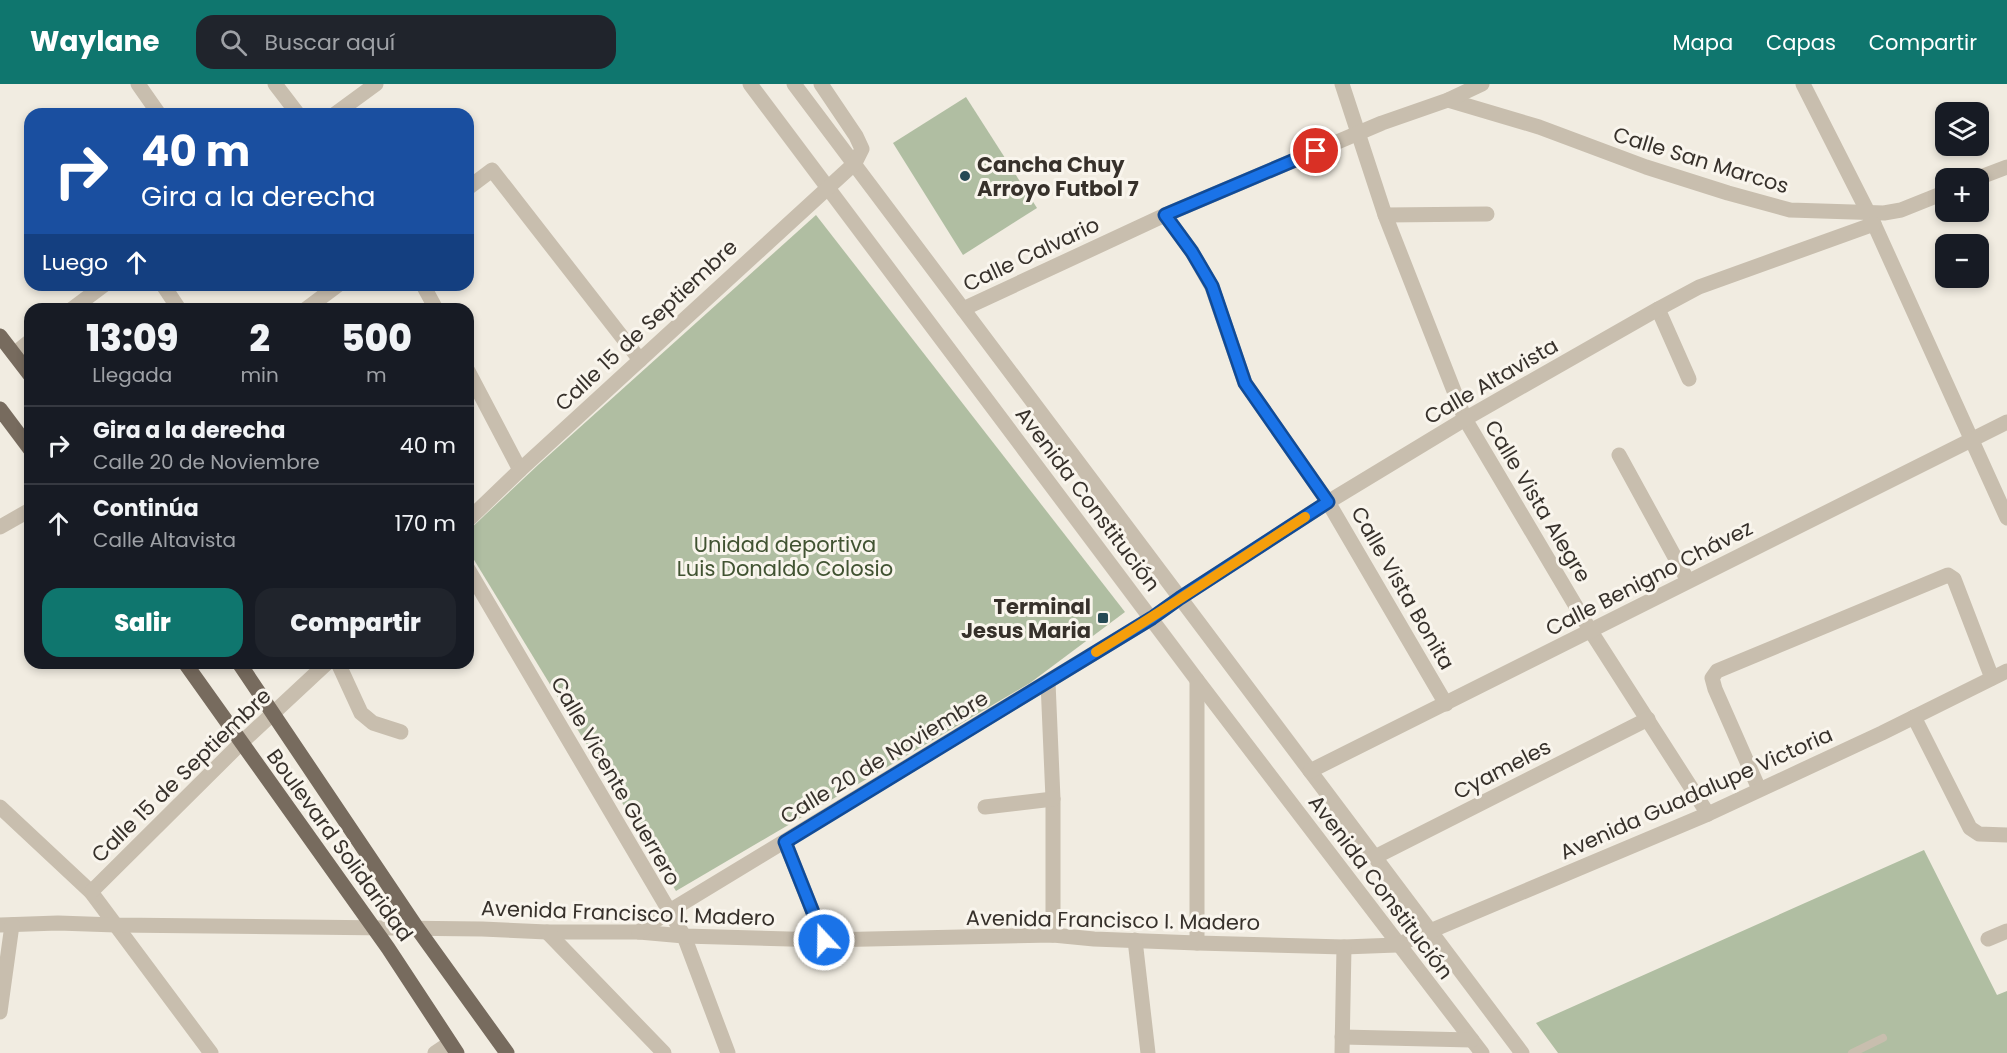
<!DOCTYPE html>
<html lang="es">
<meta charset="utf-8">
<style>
body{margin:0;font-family:Poppins,sans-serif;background:#20242c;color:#f1f3f6;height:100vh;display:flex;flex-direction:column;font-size:22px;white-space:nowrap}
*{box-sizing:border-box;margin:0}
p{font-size:20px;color:#9ea1a6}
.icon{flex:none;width:33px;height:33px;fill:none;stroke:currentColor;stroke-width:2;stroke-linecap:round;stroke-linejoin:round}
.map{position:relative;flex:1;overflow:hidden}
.details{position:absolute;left:24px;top:219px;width:450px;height:366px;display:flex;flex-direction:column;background:#171b24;border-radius:18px;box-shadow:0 3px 9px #0003}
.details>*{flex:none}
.top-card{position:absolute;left:24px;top:24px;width:450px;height:183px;border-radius:18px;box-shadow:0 3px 9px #0003;background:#1a4fa0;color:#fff;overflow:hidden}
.tools{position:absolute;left:1935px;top:18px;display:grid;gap:12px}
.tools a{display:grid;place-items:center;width:54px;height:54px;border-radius:12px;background:#171b24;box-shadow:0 3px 9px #0003;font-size:30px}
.pin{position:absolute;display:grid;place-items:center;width:51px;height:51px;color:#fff;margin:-26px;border:3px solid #fff;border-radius:50%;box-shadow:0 2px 6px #0007}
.me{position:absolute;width:66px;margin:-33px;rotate:339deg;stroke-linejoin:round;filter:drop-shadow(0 0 4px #0008)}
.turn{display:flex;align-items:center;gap:21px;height:126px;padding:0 18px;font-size:27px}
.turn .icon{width:78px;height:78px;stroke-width:2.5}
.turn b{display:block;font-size:42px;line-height:51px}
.then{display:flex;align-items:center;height:57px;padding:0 18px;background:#0003;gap:12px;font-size:22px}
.eta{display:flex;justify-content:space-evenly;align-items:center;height:102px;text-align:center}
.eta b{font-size:36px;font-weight:800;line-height:42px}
.button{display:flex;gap:12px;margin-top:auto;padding:12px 18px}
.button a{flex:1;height:69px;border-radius:18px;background:#0f766e;color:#fff;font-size:24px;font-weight:800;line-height:69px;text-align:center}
.button a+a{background:#20242c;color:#f1f3f6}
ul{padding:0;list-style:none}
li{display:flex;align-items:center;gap:18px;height:78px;padding:0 18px;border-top:2px solid #363941}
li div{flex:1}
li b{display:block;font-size:22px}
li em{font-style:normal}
header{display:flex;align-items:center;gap:36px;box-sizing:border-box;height:84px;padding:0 30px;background:#0f766e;color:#fff}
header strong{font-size:28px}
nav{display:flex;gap:33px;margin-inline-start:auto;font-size:21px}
.search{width:420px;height:54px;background:#20242c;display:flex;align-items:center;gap:15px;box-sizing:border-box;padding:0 21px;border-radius:18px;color:#9ea1a6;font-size:22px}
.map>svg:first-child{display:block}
.green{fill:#b0bea2}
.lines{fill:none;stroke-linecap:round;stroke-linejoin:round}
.lane{stroke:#c8beae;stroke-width:8}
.street{stroke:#c8beae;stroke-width:15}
.primary{stroke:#776b5e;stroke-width:15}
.route-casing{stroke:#114b97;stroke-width:15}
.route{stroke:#1a73e8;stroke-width:10}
.slow{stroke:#f59e0b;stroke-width:10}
.poi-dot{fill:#254954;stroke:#f9f5ed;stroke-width:2}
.labels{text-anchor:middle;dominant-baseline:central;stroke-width:6;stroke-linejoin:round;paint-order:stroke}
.street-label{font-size:21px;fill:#37312b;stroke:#f9f5ed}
.poi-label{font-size:21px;font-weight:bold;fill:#37312b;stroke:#f9f5ed;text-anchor:start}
.park-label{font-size:21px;fill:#415332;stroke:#f9f5ed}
</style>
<header>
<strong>Waylane</strong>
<div class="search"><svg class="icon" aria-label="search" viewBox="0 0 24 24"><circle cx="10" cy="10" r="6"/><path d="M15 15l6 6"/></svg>Buscar aquí</div>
<nav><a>Mapa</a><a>Capas</a><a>Compartir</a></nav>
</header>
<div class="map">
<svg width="2007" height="969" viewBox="0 0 2007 969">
<rect width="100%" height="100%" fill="#f1ece1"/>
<g class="green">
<path d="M966,13L1037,124L963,171L893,59Z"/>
<path d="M816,131L1125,528L1030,599L676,807L468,466V447L538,381Z"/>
<path d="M1924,766L1997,911L2007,907V969H1558L1536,939Z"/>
</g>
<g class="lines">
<path class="lane" d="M1852,969L1883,954"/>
<g class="street">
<path d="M138,0L159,30"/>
<path d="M275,0L298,30"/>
<path d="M750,0L1197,596L1482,969"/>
<path d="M794,0L1522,969"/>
<path d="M1342,0L1385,131L1465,335L1590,546L1708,730"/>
<path d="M1803,0L1874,140L2007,434"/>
<path d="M1448,16L1539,43L1646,83L1728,109L1790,126L1884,129L1901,126L1946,108"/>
<path d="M335,30L376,0"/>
<path d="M1978,94L2007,83"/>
<path d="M468,104L492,86L640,276"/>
<path d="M1165,131L1192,168L1212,203L1245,299L1328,418L1446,620"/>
<path d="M1385,131L1487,130"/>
<path d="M163,201L179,225"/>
<path d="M423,201L436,225"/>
<path d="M72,225L104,201"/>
<path d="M306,225L338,201"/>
<path d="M963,225L1165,131L1382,39L1448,16L1482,0"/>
<path d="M1658,225L1689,295"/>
<path d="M14,270L30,257"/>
<path d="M468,287L520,386"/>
<path d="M1619,371L1688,497"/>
<path d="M468,436L520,386L855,79L862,65L856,52L821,0"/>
<path d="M0,443L30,426"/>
<path d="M468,485L684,852L728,969"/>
<path d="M338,579L361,629L373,639L401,648"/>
<path d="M1197,596V859"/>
<path d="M1048,598L1053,715V851"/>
<path d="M1914,633L1970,744L1979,750L2007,751"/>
<path d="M1310,687L2007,338"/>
<path d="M1759,705L1715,605L1712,594L1717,587L1948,491L1954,495L1992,594"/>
<path d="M0,723L91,808L211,969"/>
<path d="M985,723L1053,715"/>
<path d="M785,758L824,856"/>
<path d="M1375,773L1648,635"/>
<path d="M91,808L241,659L327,579"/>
<path d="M0,841L58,839L116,841L482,845L547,848H639L684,852L824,856L1053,851L1094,855L1197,859L1344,863L1397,861L1708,730L1882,649L2007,587"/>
<path d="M547,848L664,969"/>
<path d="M639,848L668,828L1152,534L1180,514L1328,418L1465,335L1658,225L1699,203L1874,140"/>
<path d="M1988,855L2007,847"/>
<path d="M1135,856L1148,969"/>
<path d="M0,928L12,841"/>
<path d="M1342,953L1472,956"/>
<path d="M435,969L450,959"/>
<path d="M1342,969L1344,863"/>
</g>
<g class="primary">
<path d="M0,252L30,291"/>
<path d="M0,325L30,365"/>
<path d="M185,579L388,864L457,969"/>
<path d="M239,579L417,844L507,969"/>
</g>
</g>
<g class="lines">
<g class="route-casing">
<path id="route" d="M824,856L785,758L1152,534L1180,514L1328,418L1245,299L1212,202L1192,168L1165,131L1316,67"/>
</g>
<use href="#route" class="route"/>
<path class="slow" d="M1096,568C1167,525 1235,478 1305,433"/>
</g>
<g class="poi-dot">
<circle cx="965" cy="92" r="6"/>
<rect x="1097" y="528" width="12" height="12" rx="3"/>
</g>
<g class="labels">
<g class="street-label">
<text transform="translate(1701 76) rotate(17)">Calle San Marcos</text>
<text transform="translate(1031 170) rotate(-25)">Calle Calvario</text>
<text transform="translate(646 241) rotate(-43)">Calle 15 de Septiembre</text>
<text transform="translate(1491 297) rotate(-30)">Calle Altavista</text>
<text transform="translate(1088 415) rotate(53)">Avenida Constitución</text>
<text transform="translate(1538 417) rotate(59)">Calle Vista Alegre</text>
<text transform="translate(1649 494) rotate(-27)">Calle Benigno Chávez</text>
<text transform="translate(1403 504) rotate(60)">Calle Vista Bonita</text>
<text transform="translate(884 673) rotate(-31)">Calle 20 de Noviembre</text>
<text transform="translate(1502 685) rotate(-27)">Cyameles</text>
<text transform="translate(181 691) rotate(-44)">Calle 15 de Septiembre</text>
<text transform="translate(616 697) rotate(60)">Calle Vicente Guerrero</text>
<text transform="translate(1696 709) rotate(-24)">Avenida Guadalupe Victoria</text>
<text transform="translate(340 761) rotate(54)">Boulevard Solidaridad</text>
<text transform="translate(1381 803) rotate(53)">Avenida Constitución</text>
<text transform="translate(628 829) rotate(2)">Avenida Francisco I. Madero</text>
<text transform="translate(1113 836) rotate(1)">Avenida Francisco I. Madero</text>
</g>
<g class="poi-label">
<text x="977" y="80">Cancha Chuy<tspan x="977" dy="24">Arroyo Futbol 7</tspan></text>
<text x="1091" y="522" text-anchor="end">Terminal<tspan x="1091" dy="24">Jesus Maria</tspan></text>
</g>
<g class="park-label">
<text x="785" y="460">Unidad deportiva<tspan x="785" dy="24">Luis Donaldo Colosio</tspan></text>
</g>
</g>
</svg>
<div class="tools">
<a><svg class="icon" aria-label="layers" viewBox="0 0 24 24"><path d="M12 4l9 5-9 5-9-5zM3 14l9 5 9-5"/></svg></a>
<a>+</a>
<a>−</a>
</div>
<div class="pin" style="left:1316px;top:67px;background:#d93025"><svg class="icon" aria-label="arrive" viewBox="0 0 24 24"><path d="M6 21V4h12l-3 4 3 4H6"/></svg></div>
<svg class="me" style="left:824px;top:856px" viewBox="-20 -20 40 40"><circle r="17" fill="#1a73e8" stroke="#fff" stroke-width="3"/><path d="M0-11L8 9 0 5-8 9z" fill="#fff"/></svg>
<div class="top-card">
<div class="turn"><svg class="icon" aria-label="right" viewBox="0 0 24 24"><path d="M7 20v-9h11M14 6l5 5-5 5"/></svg><div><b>40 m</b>Gira a la derecha</div></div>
<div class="then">Luego<svg class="icon" aria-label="ahead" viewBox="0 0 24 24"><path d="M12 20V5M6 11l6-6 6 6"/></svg></div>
</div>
<section class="details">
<div class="eta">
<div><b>13:09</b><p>Llegada</p></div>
<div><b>2</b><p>min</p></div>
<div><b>500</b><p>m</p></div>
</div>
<ul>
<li><svg class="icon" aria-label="right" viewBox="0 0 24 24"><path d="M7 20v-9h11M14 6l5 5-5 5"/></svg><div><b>Gira a la derecha</b><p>Calle 20 de Noviembre</p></div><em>40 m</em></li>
<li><svg class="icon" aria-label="ahead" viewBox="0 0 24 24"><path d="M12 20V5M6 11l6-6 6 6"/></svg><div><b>Continúa</b><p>Calle Altavista</p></div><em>170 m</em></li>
</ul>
<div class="button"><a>Salir</a><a>Compartir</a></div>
</section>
</div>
